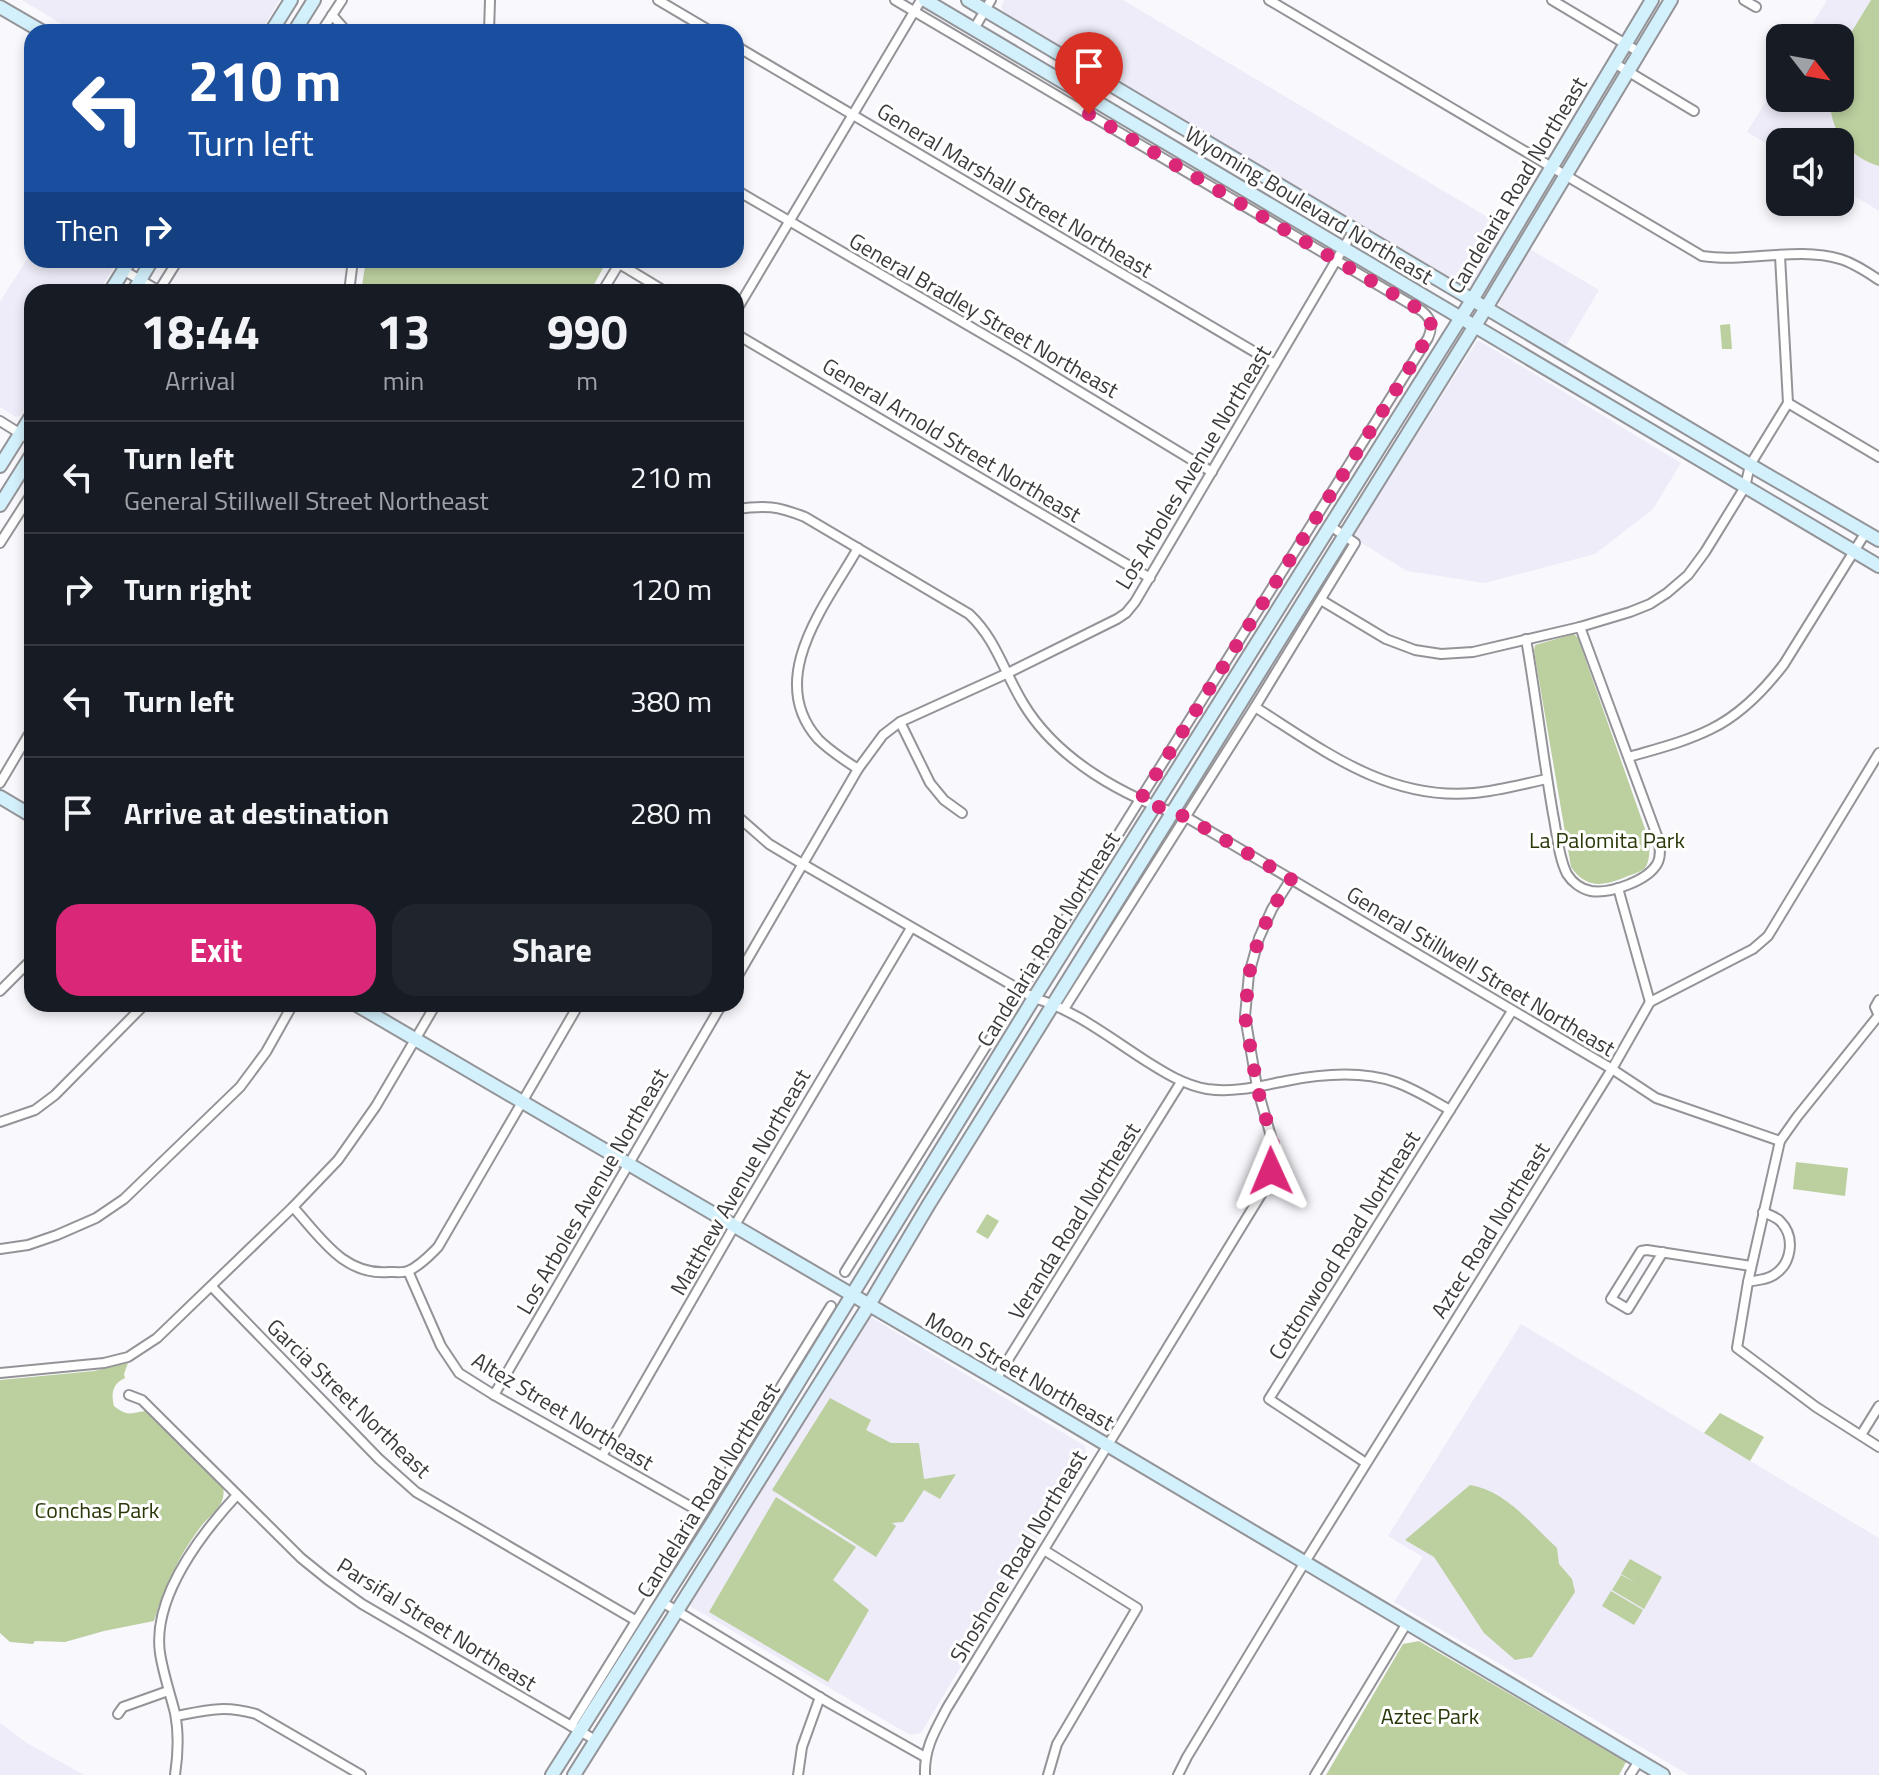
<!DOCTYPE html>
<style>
body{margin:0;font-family:"Titillium Web",sans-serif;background:#20242c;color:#f1f3f6;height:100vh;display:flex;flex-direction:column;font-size:30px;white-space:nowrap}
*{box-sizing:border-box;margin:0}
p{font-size:26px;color:#9ea1a6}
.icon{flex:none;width:44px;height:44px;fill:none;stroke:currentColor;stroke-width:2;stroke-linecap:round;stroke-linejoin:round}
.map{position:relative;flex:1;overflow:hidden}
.side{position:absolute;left:24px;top:284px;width:720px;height:728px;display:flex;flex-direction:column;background:#171b24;border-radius:24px;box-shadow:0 4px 12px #0003}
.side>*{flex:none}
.top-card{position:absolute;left:24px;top:24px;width:720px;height:244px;border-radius:24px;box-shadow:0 4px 12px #0003;background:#1a4fa0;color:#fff;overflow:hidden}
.needle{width:52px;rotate:121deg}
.tools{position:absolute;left:1766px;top:24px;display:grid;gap:16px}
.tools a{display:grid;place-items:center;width:88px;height:88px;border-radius:16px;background:#171b24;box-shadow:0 4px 12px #0003;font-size:40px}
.pin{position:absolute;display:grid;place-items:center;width:68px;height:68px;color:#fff;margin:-82px -34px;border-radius:50% 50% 50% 0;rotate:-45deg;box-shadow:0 0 8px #0007}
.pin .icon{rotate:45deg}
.me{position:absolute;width:88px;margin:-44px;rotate:359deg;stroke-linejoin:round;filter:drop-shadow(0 0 6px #0008)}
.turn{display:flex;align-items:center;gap:28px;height:168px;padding:0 32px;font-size:36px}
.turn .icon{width:104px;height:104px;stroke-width:2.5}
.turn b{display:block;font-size:56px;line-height:68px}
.then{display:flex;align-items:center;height:76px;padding:0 32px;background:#0003;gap:16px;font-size:30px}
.eta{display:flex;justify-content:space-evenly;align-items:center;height:136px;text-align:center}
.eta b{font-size:48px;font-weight:700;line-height:56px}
.action{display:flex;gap:16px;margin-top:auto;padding:16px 32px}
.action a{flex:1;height:92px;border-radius:24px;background:#db2777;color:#fff;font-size:32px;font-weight:700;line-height:92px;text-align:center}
.action a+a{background:#20242c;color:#f1f3f6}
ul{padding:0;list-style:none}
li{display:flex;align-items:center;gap:24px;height:112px;padding:0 32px;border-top:2px solid #363941}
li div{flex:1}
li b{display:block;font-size:30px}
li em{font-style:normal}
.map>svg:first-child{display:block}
.built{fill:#edecf8}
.green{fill:#bcd09f}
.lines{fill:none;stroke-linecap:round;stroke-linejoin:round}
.street-casing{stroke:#949498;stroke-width:12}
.secondary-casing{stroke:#949498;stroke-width:16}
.street{stroke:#fff;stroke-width:8}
.secondary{stroke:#d3f1fc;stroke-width:12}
.route{stroke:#db2777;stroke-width:14;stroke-dasharray:0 25.2}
.labels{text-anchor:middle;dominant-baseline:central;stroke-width:6;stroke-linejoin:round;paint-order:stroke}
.street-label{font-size:22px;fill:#3b3b3d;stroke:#fff}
.park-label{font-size:22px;fill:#283808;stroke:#fff}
</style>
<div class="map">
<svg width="1879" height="1775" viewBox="0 0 1879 1775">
<rect width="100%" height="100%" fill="#f8f8fd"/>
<g class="built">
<path d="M22,0H280L260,32H75Z"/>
<path d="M1004,0H1123L1504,227L1502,235L1474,284L1466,287L1004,13L1001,8Z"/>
<path d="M1827,0H1879V211L1840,187V142H1780V152L1747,132L1780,78V98H1840V38H1804Z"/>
<path d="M1528,248L1599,290L1566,346L1503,309L1499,304V298Z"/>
<path d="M32,251V260H118L98,292H32V397L21,415L16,417L0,407V302Z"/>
<path d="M1477,341H1480L1681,463L1653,509L1595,554L1485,583L1407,571L1352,537Z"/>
<path d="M869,1316L1085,1446L1086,1457L921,1733L910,1735L690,1606Z"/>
<path d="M1521,1324L1879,1538V1775H1689L1394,1602L1423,1557L1388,1536Z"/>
<path d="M0,1723L27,1743L84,1775H0Z"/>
</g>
<g class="green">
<path d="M1871,0H1879V166C1850,158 1832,133 1830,104L1818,99L1840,98V51Z"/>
<path d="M366,260H590L603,268L590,292H361Z"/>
<path d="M1730,324L1732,349H1722L1720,325Z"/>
<path d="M1574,634L1578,638L1650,843C1649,851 1650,861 1645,868C1641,872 1633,874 1628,876C1604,886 1587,890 1571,867L1534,651L1535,645Z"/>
<path d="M1796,1162L1848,1168L1845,1196L1793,1189Z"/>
<path d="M987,1214L999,1221L988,1239L976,1232Z"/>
<path d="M128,1363L124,1374L125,1378C112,1384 111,1394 114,1406C128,1417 130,1413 145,1411L151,1414L223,1487C227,1506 210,1514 199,1529C178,1557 164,1588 154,1621L104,1631L65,1642L35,1641L33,1644L10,1642L0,1633V1380L94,1371Z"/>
<path d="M830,1398L871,1420L866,1430L891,1443H919L924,1479L956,1474L940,1499L924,1490L903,1522L892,1523L896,1526L876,1557L772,1490Z"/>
<path d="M1720,1413L1764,1437L1750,1461L1704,1433Z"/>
<path d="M1470,1485C1505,1490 1532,1525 1557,1548L1559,1564L1572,1579L1575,1592L1532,1657L1515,1660L1484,1633L1434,1557L1405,1540Z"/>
<path d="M776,1497L856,1547L833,1580L869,1610L828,1682L709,1612Z"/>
<path d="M1630,1559L1662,1577L1644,1609L1612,1590L1621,1575L1636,1583L1621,1574Z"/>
<path d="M1611,1591L1643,1610L1634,1625L1602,1606Z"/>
<path d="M1419,1641L1626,1762L1619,1775H1326L1403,1644Z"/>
</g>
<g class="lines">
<g class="street-casing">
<g id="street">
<path d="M658,0L712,32"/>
<path d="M1269,0L1702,256C1747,263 1797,246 1840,259C1854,263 1867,272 1879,280"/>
<path d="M1552,0L1639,52"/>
<path d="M1744,0L1756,7"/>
<path d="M332,15L347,32"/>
<path d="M974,29L991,0"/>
<path d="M321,32L342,0"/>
<path d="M489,32L490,0"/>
<path d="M736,46L1275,364"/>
<path d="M1614,63L1694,111"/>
<path d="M736,190L1019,355L1212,472"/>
<path d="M613,260L666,292"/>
<path d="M123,270L161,292"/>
<path d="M158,292L178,260"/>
<path d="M349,292L353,260"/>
<path d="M602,292L619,264"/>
<path d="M736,311L921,0"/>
<path d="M736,334L1150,578"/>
<path d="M1788,403L1879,457"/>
<path d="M0,421L32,441"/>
<path d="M736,509C766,505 777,506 805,517L969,614C996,639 1004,672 1023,703C1057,760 1124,797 1186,817L1612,1069L1656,1098L1780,1141"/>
<path d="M0,543L32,493"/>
<path d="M1321,600L1386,639L1415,650L1441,654L1473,652L1580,627L1630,612L1650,604L1667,593L1688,575L1705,552L1745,487L1750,465L1788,403L1780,256"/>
<path d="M1526,639C1536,697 1543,756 1553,814C1557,833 1558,856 1567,874C1572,882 1581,889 1591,891C1610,894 1647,881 1657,864C1661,857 1660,849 1659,841L1580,627"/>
<path d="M1255,707C1323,750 1388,801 1474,793C1499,791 1523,784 1547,779"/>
<path d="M900,722L930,783L944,800L962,813"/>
<path d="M1629,757C1656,749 1685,742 1711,729C1740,715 1765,689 1784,664L1866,532"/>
<path d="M858,769C844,760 830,751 818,739C764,678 827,603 858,548"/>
<path d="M0,783L32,729"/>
<path d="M736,815L769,844L794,859L1034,998C1075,1010 1110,1038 1146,1061C1165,1073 1184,1085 1207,1089C1234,1093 1260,1086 1286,1081C1321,1074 1360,1070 1395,1082C1415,1089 1432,1100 1450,1110"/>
<path d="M1618,888L1650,1002"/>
<path d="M736,979L858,769L883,735L900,722L1008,673L1117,619L1126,613L1135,602L1354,230"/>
<path d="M0,991L32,959"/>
<path d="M1879,1000L1875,1007L1879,1016"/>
<path d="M1064,1009L1255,707L1355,543L1329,525"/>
<path d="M1879,1015L1797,1117L1780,1141L1748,1282L1737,1348L1816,1407L1879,1447"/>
<path d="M0,1122L35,1110L55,1095L145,1004"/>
<path d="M293,1207C321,1238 344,1276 389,1272C395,1272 403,1273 408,1271C420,1266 430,1255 438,1247L579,1004"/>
<path d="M0,1249L28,1245L57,1235L96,1218L124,1199L240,1087L266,1052L293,1004"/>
<path d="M1663,1252L1628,1309L1611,1299L1641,1251L1647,1250L1751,1266"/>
<path d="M408,1271L441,1346L459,1373L494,1395L702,1513"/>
<path d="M845,1272L1428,338C1433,327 1432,319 1422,311L895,0"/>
<path d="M1748,1282C1756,1280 1765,1280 1772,1276C1792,1265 1796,1237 1780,1221C1776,1217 1768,1214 1763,1212"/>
<path d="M212,1287L379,1459L416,1492L635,1620"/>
<path d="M0,1373L104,1363L128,1357L157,1338L293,1207L338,1160L376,1106L436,1004"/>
<path d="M996,1379L1181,1082"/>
<path d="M129,1395L142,1400L301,1558L327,1579L362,1604L597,1741"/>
<path d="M494,1395L722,1004"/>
<path d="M1861,1435L1879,1406"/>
<path d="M602,1456L735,1225L911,928"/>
<path d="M1366,1463L1269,1399L1512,1011"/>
<path d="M1044,1550L1137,1608L1057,1744L1048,1775"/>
<path d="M662,1602L831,1704L925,1757"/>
<path d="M118,1714L123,1707L168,1691"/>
<path d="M176,1716C207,1710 224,1705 256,1714L361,1775"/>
<path d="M571,1726L831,1306"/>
<path d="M175,1775C178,1755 179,1733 175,1713C170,1693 163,1673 160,1653C152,1597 202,1533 237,1495"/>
<path d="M798,1775L802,1747L820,1697"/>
<path d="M925,1775C924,1748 935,1731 947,1708L1262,1193L1271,1171L1274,1147L1257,1087L1245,1016L1249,974L1259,938L1272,909L1291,879"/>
<path d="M1178,1775L1187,1757L1305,1562L1612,1069L1650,1002L1753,949L1768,936L1879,753"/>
<path d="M1315,1775L1407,1623"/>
<path d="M1630,1775L1639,1761"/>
</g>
</g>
<g class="secondary-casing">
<g id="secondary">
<path d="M925,0L1879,566"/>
<path d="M968,0L1750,465L1879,540"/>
<path d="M0,7L43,32"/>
<path d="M271,32L291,0"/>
<path d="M294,32L314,0"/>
<path d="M110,292L130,260"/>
<path d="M133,292L152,260"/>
<path d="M0,466L32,415"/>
<path d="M0,505L32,454"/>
<path d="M0,797L32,816"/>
<path d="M355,1004L996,1379L1663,1775"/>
<path d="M552,1775L714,1520L1034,998L1472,300L1652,0"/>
<path d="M574,1775L869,1305L929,1204L1486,308L1671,0"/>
</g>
</g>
<use href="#street" class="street"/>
<use href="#secondary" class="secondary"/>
</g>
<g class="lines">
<path class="route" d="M1089,114L1422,311L1429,317L1432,329L1412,364L1140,800L1186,817L1291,879L1272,909L1259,938L1249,974L1245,1016L1257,1087L1274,1147L1271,1171"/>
</g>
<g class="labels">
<g class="street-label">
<text transform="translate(1517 185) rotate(-59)">Candelaria Road Northeast</text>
<text transform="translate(1015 190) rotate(31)">General Marshall Street Northeast</text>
<text transform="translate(1309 205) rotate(31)">Wyoming Boulevard Northeast</text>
<text transform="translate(984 315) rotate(30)">General Bradley Street Northeast</text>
<text transform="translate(952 440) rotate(31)">General Arnold Street Northeast</text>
<text transform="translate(1193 467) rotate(-59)">Los Arboles Avenue Northeast</text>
<text transform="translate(1048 939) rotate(-58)">Candelaria Road Northeast</text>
<text transform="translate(1481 971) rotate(31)">General Stillwell Street Northeast</text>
<text transform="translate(740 1182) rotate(-60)">Matthew Avenue Northeast</text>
<text transform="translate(592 1191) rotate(-60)">Los Arboles Avenue Northeast</text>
<text transform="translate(1074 1221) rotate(-58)">Veranda Road Northeast</text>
<text transform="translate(1490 1230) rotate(-58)">Aztec Road Northeast</text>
<text transform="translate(1344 1245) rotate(-58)">Cottonwood Road Northeast</text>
<text transform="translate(1020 1371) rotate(30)">Moon Street Northeast</text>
<text transform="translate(349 1398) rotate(44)">Garcia Street Northeast</text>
<text transform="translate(563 1411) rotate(31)">Altez Street Northeast</text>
<text transform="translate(708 1490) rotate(-58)">Candelaria Road Northeast</text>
<text transform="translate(1018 1556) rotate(-59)">Shoshone Road Northeast</text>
<text transform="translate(437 1624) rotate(32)">Parsifal Street Northeast</text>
</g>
<g class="park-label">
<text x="1607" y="840">La Palomita Park</text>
<text x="97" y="1510">Conchas Park</text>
<text x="1430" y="1716">Aztec Park</text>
</g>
</g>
</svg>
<div class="tools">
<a><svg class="needle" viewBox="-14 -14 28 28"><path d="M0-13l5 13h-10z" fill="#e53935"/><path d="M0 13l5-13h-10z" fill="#9ea1a6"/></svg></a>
<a><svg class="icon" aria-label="sound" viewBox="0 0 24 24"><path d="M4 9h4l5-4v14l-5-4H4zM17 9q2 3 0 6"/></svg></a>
</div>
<div class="pin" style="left:1089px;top:114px;background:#d93025"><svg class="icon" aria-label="arrive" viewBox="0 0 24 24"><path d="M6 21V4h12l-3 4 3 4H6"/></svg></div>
<svg class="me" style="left:1271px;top:1171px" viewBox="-20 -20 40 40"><path d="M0-17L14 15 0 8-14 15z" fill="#db2777" stroke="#fff" stroke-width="4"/></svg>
<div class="top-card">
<div class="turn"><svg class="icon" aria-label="left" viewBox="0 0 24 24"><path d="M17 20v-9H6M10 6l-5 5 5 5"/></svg><div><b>210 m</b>Turn left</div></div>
<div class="then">Then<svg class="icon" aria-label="right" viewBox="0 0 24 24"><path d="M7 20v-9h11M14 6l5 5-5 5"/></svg></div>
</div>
<section class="side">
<div class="eta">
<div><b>18:44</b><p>Arrival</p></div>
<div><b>13</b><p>min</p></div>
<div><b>990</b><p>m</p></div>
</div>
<ul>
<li><svg class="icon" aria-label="left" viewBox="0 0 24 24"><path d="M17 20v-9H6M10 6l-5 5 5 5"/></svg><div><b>Turn left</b><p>General Stillwell Street Northeast</p></div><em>210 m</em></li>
<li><svg class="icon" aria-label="right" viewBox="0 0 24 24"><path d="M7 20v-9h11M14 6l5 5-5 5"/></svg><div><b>Turn right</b></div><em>120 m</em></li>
<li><svg class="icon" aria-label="left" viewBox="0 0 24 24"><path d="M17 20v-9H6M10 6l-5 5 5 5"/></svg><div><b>Turn left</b></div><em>380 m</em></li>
<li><svg class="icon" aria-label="arrive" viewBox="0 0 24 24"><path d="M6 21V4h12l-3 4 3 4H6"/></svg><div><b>Arrive at destination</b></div><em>280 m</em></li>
</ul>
<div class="action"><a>Exit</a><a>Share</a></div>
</section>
</div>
